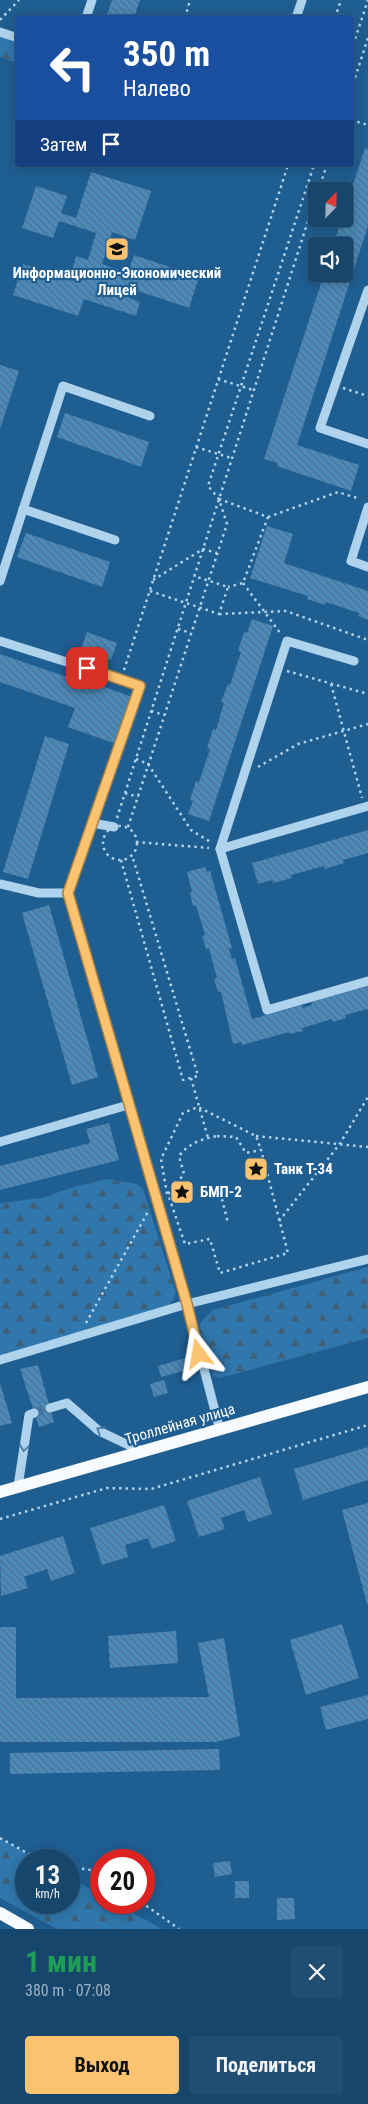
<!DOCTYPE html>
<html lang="ru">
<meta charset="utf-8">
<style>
body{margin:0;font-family:"Roboto Condensed",sans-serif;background:#204d72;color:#f1f3f6;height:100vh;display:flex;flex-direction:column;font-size:19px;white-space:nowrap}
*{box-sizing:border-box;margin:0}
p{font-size:16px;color:#9eb1c2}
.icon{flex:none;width:28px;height:28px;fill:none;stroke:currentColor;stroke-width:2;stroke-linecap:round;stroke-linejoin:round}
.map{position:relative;height:1929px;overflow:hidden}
.sheet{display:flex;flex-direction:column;background:#17466d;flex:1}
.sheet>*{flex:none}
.guide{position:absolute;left:15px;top:15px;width:339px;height:152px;border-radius:5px;box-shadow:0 2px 12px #0003,0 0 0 1px #365e80;background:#1a4fa0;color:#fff;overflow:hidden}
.needle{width:32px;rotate:23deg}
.tools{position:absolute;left:308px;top:182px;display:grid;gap:10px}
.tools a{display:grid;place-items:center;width:45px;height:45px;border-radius:5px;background:#17466d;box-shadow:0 2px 12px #0003,0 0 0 1px #365e80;font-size:25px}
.speed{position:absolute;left:15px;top:1849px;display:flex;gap:10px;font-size:25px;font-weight:700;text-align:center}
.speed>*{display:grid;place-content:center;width:65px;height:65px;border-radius:50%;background:#17466d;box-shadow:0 2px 12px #0003,0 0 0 1px #365e80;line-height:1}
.speed small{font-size:12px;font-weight:400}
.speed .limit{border:8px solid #d22;background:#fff;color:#111}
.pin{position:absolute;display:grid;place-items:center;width:42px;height:42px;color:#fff;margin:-21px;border-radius:10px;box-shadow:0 2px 8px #0006}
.me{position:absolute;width:55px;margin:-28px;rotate:346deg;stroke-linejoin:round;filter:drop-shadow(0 0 4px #0008)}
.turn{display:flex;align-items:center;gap:18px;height:105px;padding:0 25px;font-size:22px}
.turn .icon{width:65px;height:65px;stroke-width:2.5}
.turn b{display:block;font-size:35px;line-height:42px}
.then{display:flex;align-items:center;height:48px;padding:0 25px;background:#0003;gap:10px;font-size:19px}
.round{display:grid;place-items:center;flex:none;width:52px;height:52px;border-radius:5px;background:#204d72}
.overview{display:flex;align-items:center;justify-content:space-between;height:85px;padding:0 25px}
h1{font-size:30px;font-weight:700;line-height:38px;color:#1e9e55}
.button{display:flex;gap:10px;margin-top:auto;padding:10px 25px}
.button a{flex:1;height:58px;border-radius:5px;background:#fbc370;color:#111;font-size:20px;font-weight:700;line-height:58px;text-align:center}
.button a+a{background:#204d72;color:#f1f3f6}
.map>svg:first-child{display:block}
.forest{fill:url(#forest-firs)}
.building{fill:url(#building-back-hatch)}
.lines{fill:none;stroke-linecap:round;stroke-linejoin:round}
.minor-tunnel{stroke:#4176a2;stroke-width:9;stroke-dasharray:9 4.5;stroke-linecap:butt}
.path{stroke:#b0d3ed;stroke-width:2.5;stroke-dasharray:2.5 4;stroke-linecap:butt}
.minor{stroke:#b0d3ed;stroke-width:9}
.major{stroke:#f7fbff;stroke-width:12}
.oneway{stroke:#4a81ad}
.route-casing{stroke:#a37f49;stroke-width:12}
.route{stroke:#fbc370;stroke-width:9}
.labels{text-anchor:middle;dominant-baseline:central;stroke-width:4.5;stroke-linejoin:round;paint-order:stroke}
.poi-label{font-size:15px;font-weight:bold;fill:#fff;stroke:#1f5e91;text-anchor:start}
.street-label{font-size:15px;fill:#fff;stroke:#1f5e91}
</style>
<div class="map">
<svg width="368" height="1929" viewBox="0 0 368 1929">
<defs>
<pattern id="forest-firs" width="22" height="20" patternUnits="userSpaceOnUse" patternTransform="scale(1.25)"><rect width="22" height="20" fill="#2f77ad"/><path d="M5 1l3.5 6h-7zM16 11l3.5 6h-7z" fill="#3f5f78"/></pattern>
<pattern id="building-back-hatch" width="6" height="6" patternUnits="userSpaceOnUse" patternTransform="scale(1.25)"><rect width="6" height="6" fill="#4c8aba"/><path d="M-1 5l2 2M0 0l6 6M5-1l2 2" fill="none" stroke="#4c718e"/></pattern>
</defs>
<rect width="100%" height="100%" fill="#1f5e91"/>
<g class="forest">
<path d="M0,36L17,42V63L0,57Z"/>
<path d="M107,1179L137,1184L143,1189L176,1293L170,1306L0,1358V1203L42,1198L76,1186Z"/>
<path d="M368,1267V1338L220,1378L213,1376L199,1329L201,1322L213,1310Z"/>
<path d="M0,1838L39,1860H26V1902H69V1877L101,1895V1902L115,1903L162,1929H57L0,1898Z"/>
</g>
<g class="building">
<path d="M112,0H140L134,18H106Z"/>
<path d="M365,148L368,149V226L297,445L359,465L351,491L277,466L278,463L264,459L324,274H344V246H333Z"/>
<path d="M91,172L151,191L135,240L112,232L102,264L128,273L134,255L199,277L189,308L132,289L129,298L140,302L136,316L84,299L78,316L13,295L23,264L80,283L83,273L72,270L76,256L88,260L96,233L59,221L53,238L22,228L36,186L67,196L61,213L76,218Z"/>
<path d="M0,365L19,371L0,429Z"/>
<path d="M65,413L149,442L141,467L57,437Z"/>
<path d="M267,526L293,534L284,563L368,591V620L358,616L359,613L326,602L325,605L307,599L308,596L250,578Z"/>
<path d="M26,533L110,562L102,587L17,557Z"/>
<path d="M252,619L273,626L209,821L188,814L193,801L190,800L196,781L199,782L210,749L207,748L213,729L216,730L224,703L221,702L228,684L230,685L241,652L238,651L244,632L247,633Z"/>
<path d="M87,632L117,643L111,660L81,649Z"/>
<path d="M0,654L84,683L85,680L132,697L116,744L68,727L75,708L0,682Z"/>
<path d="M45,736L69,744L28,879L3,872Z"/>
<path d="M368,830V853L343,860L344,863L325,869L324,866L291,875L292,878L273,883L272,880L258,884L252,863Z"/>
<path d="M205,867L207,872L210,871L232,948L229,949L232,959L235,958L252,1019L302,1005L303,1008L312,1005L311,1002L368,986V1009L345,1015L346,1018L333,1022L332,1019L302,1028L303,1031L289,1034V1032L242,1045V1042L233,1044L221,992H218L214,979L217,978L209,948L206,949L202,936L205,935L196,905L193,906L190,893L192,892L187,872Z"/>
<path d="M49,905L98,1077L72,1085L22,913Z"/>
<path d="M109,1123L119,1160L0,1190V1166L90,1143L86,1129Z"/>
<path d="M192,1356L195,1368L161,1377L158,1366Z"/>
<path d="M38,1365L54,1422L39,1427L20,1369Z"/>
<path d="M164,1380L168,1393L154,1397L150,1384Z"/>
<path d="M0,1383L12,1423L0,1426Z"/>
<path d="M368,1447V1480L303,1500L294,1469Z"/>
<path d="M260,1477L272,1514L248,1522L244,1510L221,1518L225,1529L199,1537L187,1501Z"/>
<path d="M368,1503V1604H367L342,1510Z"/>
<path d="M164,1505L176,1541L152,1549L148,1538L125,1545L128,1557L102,1565L90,1528Z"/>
<path d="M63,1536L75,1573L51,1581L47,1569L24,1577L28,1588L1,1596L0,1556Z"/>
<path d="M342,1624L359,1678L306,1695L290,1640Z"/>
<path d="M0,1627H16V1698L209,1697L198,1643L224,1638L240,1736L216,1742H0Z"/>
<path d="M176,1631L178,1663L110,1668L108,1636Z"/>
<path d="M368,1695V1719L326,1730L320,1707Z"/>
<path d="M219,1749L220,1770L10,1774V1753Z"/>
<path d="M230,1861L232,1874L215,1877L213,1863Z"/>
<rect x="235" y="1881" width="14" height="17"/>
<path d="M277,1898H294L295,1919L277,1920Z"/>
</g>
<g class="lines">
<path class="minor-tunnel" d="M34,1413L50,1408"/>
<g class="path">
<path d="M185,18L190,0"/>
<path d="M335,18L341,0"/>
<path d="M0,20L19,0"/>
<path d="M351,51L368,0"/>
<path d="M351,90L368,38"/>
<path d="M351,120L368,125"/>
<path d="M318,191L327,165"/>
<path d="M218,379L253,390"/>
<path d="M343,388L368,396"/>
<path d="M196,447L231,458"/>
<path d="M219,499L268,517L243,583L228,587"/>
<path d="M268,517L338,492L360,499"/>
<path d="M153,580L203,549L217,553"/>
<path d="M243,583L281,634"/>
<path d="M150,591L219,614L228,587L194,576"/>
<path d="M219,614L286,611L368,640"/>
<path d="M178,629L191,633"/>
<path d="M124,670L288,165"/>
<path d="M287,671L368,694"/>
<path d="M331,684L362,798"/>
<path d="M151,711L164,715"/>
<path d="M136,759L148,764L191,830L212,843"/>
<path d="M258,767L298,744L368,724"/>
<path d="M125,793L138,797"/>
<path d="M117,818L316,196"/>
<circle cx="120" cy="843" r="17"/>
<path d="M128,827L227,524L219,499L208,486L314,165"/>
<path d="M136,842L209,848"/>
<path d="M121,860L183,1080L198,1076L132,855"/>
<path d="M191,1078L208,1138"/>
<path d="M217,1136L236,1137L246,1153L261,1150L288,1253L220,1273L210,1239L185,1244L168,1194L184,1174L179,1156C189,1143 202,1139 217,1136Z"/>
<path d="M256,1136L368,1147"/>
<path d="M167,1194L161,1159L183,1113L198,1107L256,1136L261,1150"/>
<path d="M222,1199L228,1223"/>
<path d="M279,1221L339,1145L368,1097"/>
<path d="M86,1323L149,1210"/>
<path d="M0,1519L107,1488L151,1489L368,1425"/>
<path d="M0,1838L40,1860"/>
<path d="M69,1867L91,1870L101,1875"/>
<path d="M141,1902L179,1929"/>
</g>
<g class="minor">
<path d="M86,18L92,0"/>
<path d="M296,18L302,0"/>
<path d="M0,32L18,38"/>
<path d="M368,290L320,428L368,444"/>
<path d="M368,507L351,561L368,567"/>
<path d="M23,509L115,540"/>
<path d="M0,581L63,386L150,416"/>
<path d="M0,641L140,685L92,823"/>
<path d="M354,661L287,641L220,849L267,1010L368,981"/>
<path d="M114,827L92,823L68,893L187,1304L220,1430"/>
<path d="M220,849L368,806"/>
<path d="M0,884L39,893H68"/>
<path d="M0,1142L128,1105"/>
<path d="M0,1360L187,1304L368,1259"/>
<path d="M50,1408L67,1403L99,1431L143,1452"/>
<path d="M18,1486L29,1415L34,1413"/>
</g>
<g class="major">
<path d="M0,1492L368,1387"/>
<path d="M0,1913L28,1929"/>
</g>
</g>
<defs><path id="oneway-chevron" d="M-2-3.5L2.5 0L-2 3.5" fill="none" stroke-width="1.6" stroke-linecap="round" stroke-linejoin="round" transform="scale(1.25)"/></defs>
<g class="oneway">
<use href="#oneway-chevron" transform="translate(100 1430) rotate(-147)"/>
<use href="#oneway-chevron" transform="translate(24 1448) rotate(98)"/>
</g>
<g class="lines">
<g class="route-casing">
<path id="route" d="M87,668L140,686L68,893L187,1304L199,1354"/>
</g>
<use href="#route" class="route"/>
</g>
<defs>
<g id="school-square" transform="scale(1.25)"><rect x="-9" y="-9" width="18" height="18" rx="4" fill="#fbc370" stroke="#1f5e91"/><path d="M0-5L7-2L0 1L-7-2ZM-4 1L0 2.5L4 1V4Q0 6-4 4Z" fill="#111"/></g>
<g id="sight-square" transform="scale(1.25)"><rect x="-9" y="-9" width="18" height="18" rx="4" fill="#fbc370" stroke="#1f5e91"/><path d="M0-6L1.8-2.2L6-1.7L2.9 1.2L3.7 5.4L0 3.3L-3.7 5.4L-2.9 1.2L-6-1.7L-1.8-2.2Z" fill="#111"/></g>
</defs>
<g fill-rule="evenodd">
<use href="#school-square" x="117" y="249"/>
<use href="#sight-square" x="256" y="1169"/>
<use href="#sight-square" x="182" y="1192"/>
</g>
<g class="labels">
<g class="poi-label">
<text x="117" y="273" text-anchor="middle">Информационно-Экономический<tspan x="117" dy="17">Лицей</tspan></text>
<text x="274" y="1169">Танк Т-34</text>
<text x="200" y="1192">БМП-2</text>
</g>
<g class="street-label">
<text transform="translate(180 1424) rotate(-16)">Троллейная улица</text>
</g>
</g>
</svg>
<div class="tools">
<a><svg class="needle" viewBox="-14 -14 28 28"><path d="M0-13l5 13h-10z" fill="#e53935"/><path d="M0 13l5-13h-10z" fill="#9eb1c2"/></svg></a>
<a><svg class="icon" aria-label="sound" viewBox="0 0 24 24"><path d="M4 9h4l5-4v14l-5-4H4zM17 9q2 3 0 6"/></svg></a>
</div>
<div class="speed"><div>13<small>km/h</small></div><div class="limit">20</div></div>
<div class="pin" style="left:87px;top:668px;background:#d93025"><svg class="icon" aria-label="arrive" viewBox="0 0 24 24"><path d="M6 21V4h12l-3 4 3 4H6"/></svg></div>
<svg class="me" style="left:199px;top:1354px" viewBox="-20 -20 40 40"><path d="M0-17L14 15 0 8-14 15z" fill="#fbc370" stroke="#fff" stroke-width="4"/></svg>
<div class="guide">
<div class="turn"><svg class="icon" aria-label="left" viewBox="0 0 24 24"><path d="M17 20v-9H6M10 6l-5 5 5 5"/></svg><div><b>350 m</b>Налево</div></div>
<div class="then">Затем<svg class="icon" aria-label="arrive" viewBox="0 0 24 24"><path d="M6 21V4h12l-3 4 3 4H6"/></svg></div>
</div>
</div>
<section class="sheet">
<div class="overview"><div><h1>1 мин</h1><p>380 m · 07:08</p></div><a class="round"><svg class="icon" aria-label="close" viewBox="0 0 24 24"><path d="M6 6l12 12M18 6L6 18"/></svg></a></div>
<div class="button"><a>Выход</a><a>Поделиться</a></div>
</section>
